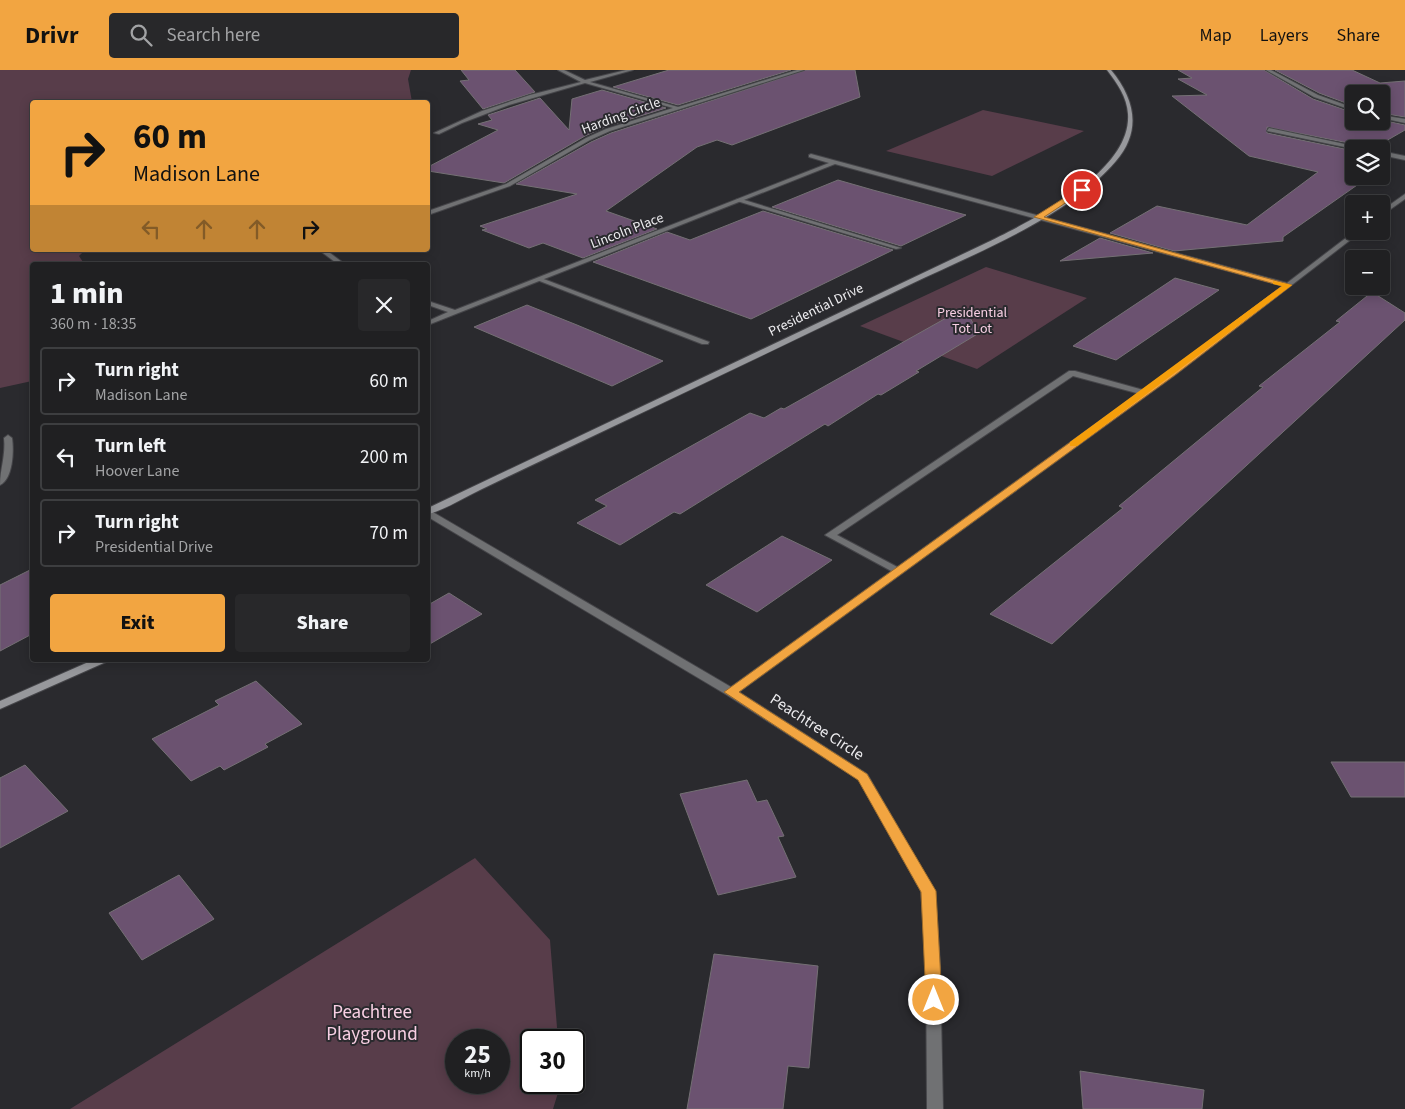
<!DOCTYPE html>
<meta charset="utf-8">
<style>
body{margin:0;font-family:"Source Sans 3",sans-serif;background:#28282a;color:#f1f3f6;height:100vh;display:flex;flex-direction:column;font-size:19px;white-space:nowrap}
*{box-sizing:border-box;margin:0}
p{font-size:16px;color:#a2a3a5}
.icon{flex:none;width:28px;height:28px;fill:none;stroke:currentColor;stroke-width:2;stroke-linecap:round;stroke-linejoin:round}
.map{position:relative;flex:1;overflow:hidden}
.side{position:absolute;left:30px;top:192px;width:400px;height:400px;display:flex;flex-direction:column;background:#202022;border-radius:5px;box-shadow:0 2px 12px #0003,0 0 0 1px #3d3e40}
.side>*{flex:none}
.guide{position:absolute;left:30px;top:30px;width:400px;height:152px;border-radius:5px;box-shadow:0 2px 12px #0003,0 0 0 1px #3d3e40;background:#f2a541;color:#111;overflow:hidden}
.buttons{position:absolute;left:1345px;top:15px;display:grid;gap:10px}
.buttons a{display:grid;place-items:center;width:45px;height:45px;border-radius:5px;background:#202022;box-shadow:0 2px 12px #0003,0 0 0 1px #3d3e40;font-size:25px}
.speed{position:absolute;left:445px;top:959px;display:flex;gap:10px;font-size:25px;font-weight:700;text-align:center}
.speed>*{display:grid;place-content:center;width:65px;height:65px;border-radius:50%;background:#202022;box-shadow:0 2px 12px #0003,0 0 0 1px #3d3e40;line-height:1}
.speed small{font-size:12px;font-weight:400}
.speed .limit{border:2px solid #111;border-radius:8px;background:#fff;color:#111}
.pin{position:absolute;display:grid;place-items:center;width:42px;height:42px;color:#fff;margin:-21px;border:2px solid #fff;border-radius:50%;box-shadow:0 1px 5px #0007}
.me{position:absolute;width:55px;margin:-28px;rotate:0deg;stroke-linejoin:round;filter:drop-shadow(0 0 4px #0008)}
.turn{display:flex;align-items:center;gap:18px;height:105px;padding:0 20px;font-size:22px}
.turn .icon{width:65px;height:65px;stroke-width:2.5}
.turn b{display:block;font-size:35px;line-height:42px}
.lanes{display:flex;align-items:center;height:48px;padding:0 20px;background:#0003;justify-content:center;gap:25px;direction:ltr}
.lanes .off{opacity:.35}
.round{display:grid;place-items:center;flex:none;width:52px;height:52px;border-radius:5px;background:#28282a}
.summary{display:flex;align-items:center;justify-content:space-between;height:85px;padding:0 20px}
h1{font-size:30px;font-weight:800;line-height:38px}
.primary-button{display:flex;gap:10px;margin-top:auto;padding:10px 20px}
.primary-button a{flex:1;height:58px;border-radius:5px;background:#f2a541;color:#111;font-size:20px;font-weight:800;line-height:58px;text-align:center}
.primary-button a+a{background:#28282a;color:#f1f3f6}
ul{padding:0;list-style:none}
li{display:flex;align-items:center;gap:15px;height:68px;margin:0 10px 8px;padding:0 10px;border:2px solid #3d3e40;border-radius:5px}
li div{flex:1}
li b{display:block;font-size:19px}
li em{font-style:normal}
header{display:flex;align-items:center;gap:30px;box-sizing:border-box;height:70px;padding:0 25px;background:#f2a541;color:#111}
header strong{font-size:24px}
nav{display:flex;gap:28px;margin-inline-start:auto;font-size:18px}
.search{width:350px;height:45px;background:#28282a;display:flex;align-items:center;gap:12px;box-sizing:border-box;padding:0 18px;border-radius:5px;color:#a2a3a5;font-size:19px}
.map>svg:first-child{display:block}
.green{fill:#583d4a;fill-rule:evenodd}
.building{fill:#6b5270;stroke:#747074}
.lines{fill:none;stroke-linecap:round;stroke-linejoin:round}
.lane-casing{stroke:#454549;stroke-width:2}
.street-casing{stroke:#454549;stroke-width:2}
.secondary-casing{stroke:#454549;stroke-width:2}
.lane{fill:#707173;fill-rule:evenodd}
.street{fill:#707173;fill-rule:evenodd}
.secondary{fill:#97989c;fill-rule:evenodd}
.route{fill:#f2a541;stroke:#9d6b2a}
.slow{fill:#f59e0b}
.labels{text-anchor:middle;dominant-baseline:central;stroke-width:4;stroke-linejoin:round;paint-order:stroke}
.far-street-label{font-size:14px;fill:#edecef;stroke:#2a2a2e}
.far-park-label{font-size:14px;fill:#f8cfe3;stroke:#2a2a2e}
.street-label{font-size:16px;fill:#edecef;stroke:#2a2a2e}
.near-park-label{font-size:19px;fill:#f8cfe3;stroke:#2a2a2e}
</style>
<header>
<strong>Drivr</strong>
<div class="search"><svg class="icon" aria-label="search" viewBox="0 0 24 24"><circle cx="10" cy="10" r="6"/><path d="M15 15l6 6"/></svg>Search here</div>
<nav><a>Map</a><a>Layers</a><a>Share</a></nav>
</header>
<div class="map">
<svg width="1405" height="1039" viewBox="0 0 1405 1039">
<rect width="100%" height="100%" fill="#2a2a2e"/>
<g class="green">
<path d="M0,0H411L408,9L412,32H32V180H85L79,186L85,195H32V311L0,318Z"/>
<path d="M983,40L1084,61L992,106L886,81Z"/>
<path d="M986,197L1087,228L977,299L860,256Z"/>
<path d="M475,788L550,870L558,970H531V1012L561,1013L553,1039H70ZM456,970H499V1012H456Z"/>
</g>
<g class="building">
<path d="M461,0H515L535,22L483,39L460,11L469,10Z"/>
<path d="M669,0H791L678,35L613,17Z"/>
<path d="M806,0H855L860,27L732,75L717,70L697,77L606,141L657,159L583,188L543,173L529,178L482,160L487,159L480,156L577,124L516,114L591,72L611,63Z"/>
<path d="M1178,0H1264L1313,29L1354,43V51L1381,50L1405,55V60L1372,79H1363L1359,75L1267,57V63L1354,81V106H1370L1283,167V171L1174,181L1110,163L1157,136L1247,155L1318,102L1249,86L1172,26L1207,25L1178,9L1192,8Z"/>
<path d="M1275,0H1352L1380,13L1405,11V47L1381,43V24H1354V36L1319,23Z"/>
<path d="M602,20L666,38L605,57L585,66L504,113L428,101V97L498,60L478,54L492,50L488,45L540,28L569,60L572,29Z"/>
<path d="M838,110L873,120L966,145L901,176L772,137Z"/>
<path d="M763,141L893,180L751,249L593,192L667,162L690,170Z"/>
<path d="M1100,168L1153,183L1060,191Z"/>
<path d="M1175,208L1219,220L1116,290L1073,276Z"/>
<path d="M1372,222L1405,243V250L1052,574L990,544L1123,438L1119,436L1263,317L1259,316L1340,252L1336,251Z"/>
<path d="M527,235L577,255L663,291L612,316L474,257Z"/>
<path d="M964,238L979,263L916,301L919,302L881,325L878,324L828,356L825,354L680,444L674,442L620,475L577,453L607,436L595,430L750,343L764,348L781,338L784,339Z"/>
<path d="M782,466L832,490L757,542L706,515Z"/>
<path d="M32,499V564L0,581V515Z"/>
<path d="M449,523L482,544L428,575V535Z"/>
<path d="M256,611L302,654L265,674L268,677L224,700L220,696L191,711L152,669L219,635L215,631Z"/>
<path d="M1331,692H1405V727H1351Z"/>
<path d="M25,695L68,741L0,778V708Z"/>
<path d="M747,710L757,732L767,730L784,766L778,767L796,807L718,825L680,724Z"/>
<path d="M179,805L214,849L142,890L109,843Z"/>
<path d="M714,884L818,896L809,998L788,996L783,1039H687Z"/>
<path d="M1080,1001L1204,1020L1202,1039H1083Z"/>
</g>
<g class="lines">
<g class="lane-casing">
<g id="lane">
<path d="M737,129H741L901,178L896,179L737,131Z"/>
<path d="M537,208H541L709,272L708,274H702L537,210Z"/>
<path d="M1069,301H1075L1147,321L1148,323L1144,325L1073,306L837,465L901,499L903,501L901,503H895L825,465Z"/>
</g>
</g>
<g class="street-casing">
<g id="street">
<path d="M558,0H564L585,10L626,0H633L590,12L678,37L797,0H804L610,61L590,70L510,116L428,145V141L506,114L586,68L606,59L673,38L585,13L509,35L462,53L439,64L434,63L482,41L530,25L581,12Z"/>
<path d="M1266,0H1271L1318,25L1354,38V41L1314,27Z"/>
<path d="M1381,45L1405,49V53L1381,48Z"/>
<path d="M1269,58L1359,77L1361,79H1354L1267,61Z"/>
<path d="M1381,81L1405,86V90L1381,85Z"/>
<path d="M811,84L1287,213L1355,161H1362L1175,305L739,622L867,704L935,821L940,894L943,1039H927L926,894L921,821L859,710L727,625L428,447V440L431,441L731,617L1169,301L1283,216L835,94L428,255V251L448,242L428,235V231L455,240L829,93L809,87V85Z"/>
<path d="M1405,124V129L1381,146V141Z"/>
<path d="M319,180H326L346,195H339Z"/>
<path d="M8,365L12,368C14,381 13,409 0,415C0,399 6,385 4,368Z"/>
</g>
</g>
<g class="secondary-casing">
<g id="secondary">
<path d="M1107,0H1111C1135,29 1142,61 1116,91C1067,148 976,183 909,215C803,266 697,317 591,367C554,385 517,402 480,420C463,428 445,440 428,444V438L984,174C1029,152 1132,103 1128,44C1127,27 1117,13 1107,0Z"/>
<path d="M93,590H107L106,592L0,639V631Z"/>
</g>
</g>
<use href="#lane" class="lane"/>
<use href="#street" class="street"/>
<use href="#secondary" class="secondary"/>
</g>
<path class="route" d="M1080,118L1085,120L1044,147L1292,215L1175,305L739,622L867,704L936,821L942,930L940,935L934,937L928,935L926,930L921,822L858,710L724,622L1169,301L1282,216L1034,147Z"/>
<path class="slow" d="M1273,211L1292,215L1077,376H1070V372L1282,216L1273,214Z"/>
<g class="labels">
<g class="far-street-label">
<text transform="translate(621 46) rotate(-20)">Harding Circle</text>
<text transform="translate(627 161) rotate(-21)">Lincoln Place</text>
<text transform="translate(816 240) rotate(-26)">Presidential Drive</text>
</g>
<g class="far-park-label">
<text x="972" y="243">Presidential<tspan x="972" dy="16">Tot Lot</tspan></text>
</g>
<g class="street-label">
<text transform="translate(817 657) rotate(33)">Peachtree Circle</text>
</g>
<g class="near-park-label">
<text x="372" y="942">Peachtree<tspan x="372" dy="22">Playground</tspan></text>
</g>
</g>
</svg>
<div class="buttons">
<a><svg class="icon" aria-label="search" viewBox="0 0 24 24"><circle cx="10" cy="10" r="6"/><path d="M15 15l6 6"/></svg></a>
<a><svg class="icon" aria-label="layers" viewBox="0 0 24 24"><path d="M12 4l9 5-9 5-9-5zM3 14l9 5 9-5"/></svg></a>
<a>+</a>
<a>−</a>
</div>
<div class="speed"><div>25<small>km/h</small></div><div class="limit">30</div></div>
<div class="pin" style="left:1082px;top:120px;background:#d93025"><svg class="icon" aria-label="arrive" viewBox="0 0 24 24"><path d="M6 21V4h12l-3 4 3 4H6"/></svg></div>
<svg class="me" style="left:934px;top:930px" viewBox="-20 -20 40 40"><circle r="17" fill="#f2a541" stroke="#fff" stroke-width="3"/><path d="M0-11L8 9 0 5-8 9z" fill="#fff"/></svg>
<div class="guide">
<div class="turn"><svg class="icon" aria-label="right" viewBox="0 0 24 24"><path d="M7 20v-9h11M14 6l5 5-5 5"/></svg><div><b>60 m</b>Madison Lane</div></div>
<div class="lanes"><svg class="icon off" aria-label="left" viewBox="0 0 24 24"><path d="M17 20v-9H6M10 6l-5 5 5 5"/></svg><svg class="icon off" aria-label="ahead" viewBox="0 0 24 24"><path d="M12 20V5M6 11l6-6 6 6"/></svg><svg class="icon off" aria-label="ahead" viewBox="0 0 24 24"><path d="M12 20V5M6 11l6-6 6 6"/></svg><svg class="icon" aria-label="right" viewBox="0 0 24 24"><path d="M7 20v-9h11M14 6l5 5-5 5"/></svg></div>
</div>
<section class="side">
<div class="summary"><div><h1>1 min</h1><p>360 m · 18:35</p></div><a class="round"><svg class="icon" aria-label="close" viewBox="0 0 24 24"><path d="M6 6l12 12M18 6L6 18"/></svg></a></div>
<ul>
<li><svg class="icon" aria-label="right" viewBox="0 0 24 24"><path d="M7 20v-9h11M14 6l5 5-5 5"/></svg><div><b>Turn right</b><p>Madison Lane</p></div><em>60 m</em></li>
<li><svg class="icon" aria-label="left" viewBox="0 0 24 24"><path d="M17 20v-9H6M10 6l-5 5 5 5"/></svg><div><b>Turn left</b><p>Hoover Lane</p></div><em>200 m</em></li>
<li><svg class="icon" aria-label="right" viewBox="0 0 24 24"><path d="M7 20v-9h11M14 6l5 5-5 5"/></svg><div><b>Turn right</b><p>Presidential Drive</p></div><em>70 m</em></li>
</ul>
<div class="primary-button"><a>Exit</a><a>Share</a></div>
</section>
</div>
